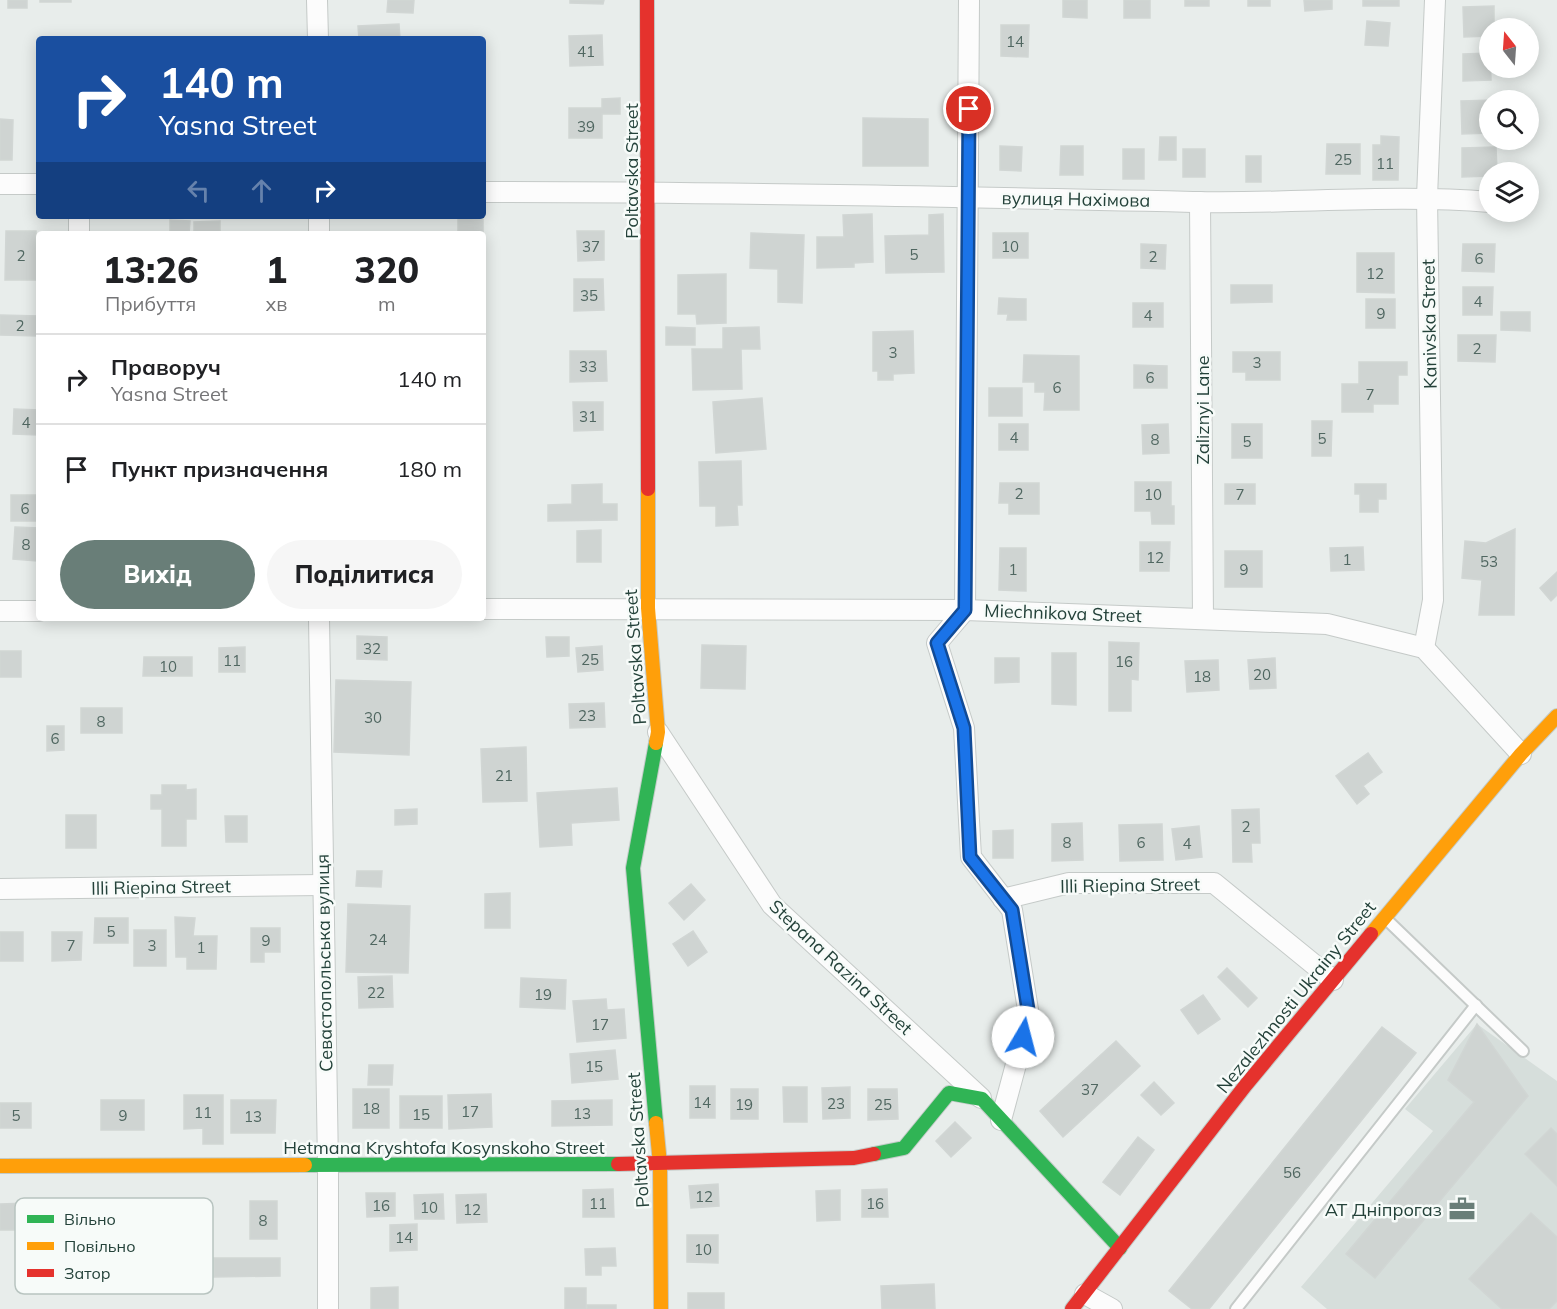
<!DOCTYPE html>
<html lang="uk">
<meta charset="utf-8">
<style>
body{margin:0;font-family:Mulish,sans-serif;background:#f6f6f6;color:#202124;height:100vh;display:flex;flex-direction:column;font-size:22px;white-space:nowrap}
*{box-sizing:border-box;margin:0}
p{font-size:20px;color:#757577}
.icon{flex:none;width:33px;height:33px;fill:none;stroke:currentColor;stroke-width:2;stroke-linecap:round;stroke-linejoin:round}
.map{position:relative;flex:1;overflow:hidden}
.drawer{position:absolute;left:36px;top:231px;width:450px;height:390px;display:flex;flex-direction:column;background:#fff;border-radius:6px;box-shadow:0 3px 15px #0003}
.drawer>*{flex:none}
.top-card{position:absolute;left:36px;top:36px;width:450px;height:183px;border-radius:6px;box-shadow:0 3px 15px #0003;background:#1a4fa0;color:#fff;overflow:hidden}
.needle{width:39px;rotate:343deg}
.buttons{position:absolute;left:1479px;top:18px;display:grid;gap:12px}
.buttons a{display:grid;place-items:center;width:60px;height:60px;border-radius:50%;background:#fff;box-shadow:0 3px 15px #0003;font-size:30px}
.pin{position:absolute;display:grid;place-items:center;width:51px;height:51px;color:#fff;margin:-26px;border:3px solid #fff;border-radius:50%;box-shadow:0 2px 6px #0007}
.me{position:absolute;width:66px;margin:-33px;rotate:8deg;stroke-linejoin:round;filter:drop-shadow(0 0 4px #0008)}
.turn{display:flex;align-items:center;gap:21px;height:126px;padding:0 24px;font-size:27px}
.turn .icon{width:78px;height:78px;stroke-width:2.5}
.turn b{display:block;font-size:42px;line-height:51px}
.lanes{display:flex;align-items:center;height:57px;padding:0 24px;background:#0003;justify-content:center;gap:30px;direction:ltr}
.lanes .off{opacity:.35}
.eta{display:flex;justify-content:space-evenly;align-items:center;height:102px;text-align:center}
.eta b{font-size:36px;font-weight:800;line-height:42px}
.button{display:flex;gap:12px;margin-top:auto;padding:12px 24px}
.button a{flex:1;height:69px;border-radius:36px;background:#697e78;color:#fff;font-size:24px;font-weight:800;line-height:69px;text-align:center}
.button a+a{background:#f6f6f6;color:#202124}
ul{padding:0;list-style:none}
li{display:flex;align-items:center;gap:18px;height:90px;padding:0 24px;border-top:2px solid #e0e0e0}
li div{flex:1}
li b{display:block;font-size:22px}
li em{font-style:normal}
.map>svg:first-child{display:block}
.built{fill:#d6dedb}
.building{fill:#cfd4d2;stroke:#d1d6d4;stroke-width:1.5}
.lines{fill:none;stroke-linecap:round;stroke-linejoin:round}
.lane-casing{stroke:#c5cac8;stroke-width:14}
.street-casing{stroke:#c5cac8;stroke-width:22}
.fast-casing{stroke:#c3cbc8;stroke-width:16}
.slow-casing{stroke:#c3cbc8;stroke-width:16}
.jam-casing{stroke:#c3cbc8;stroke-width:16}
.lane{stroke:#fcfcfc;stroke-width:10}
.street{stroke:#fcfcfc;stroke-width:20}
.fast{stroke:#30b455;stroke-width:14}
.slow{stroke:#ff9f0a;stroke-width:14}
.jam{stroke:#e5322d;stroke-width:14}
.route-casing{stroke:#114b97;stroke-width:15}
.route{stroke:#1a73e8;stroke-width:10}
.labels{text-anchor:middle;dominant-baseline:central;stroke-width:5;stroke-linejoin:round;paint-order:stroke}
.number-label{font-size:15px;fill:#506761}
.street-label{font-size:18px;fill:#24423a;stroke:#f7fbf9}
.poi-label{font-size:18px;fill:#24423a;stroke:#f7fbf9;text-anchor:end}
.key{fill:#f7fbf9;stroke:#b8c4c0;stroke-width:1.5}
.key-label{font-size:16px;fill:#24423a}
</style>
<div class="map">
<svg width="1557" height="1309" viewBox="0 0 1557 1309">
<rect width="100%" height="100%" fill="#e8edeb"/>
<path class="built" d="M1477,1024L1557,1081V1309H1327L1301,1287L1433,1131L1405,1109Z"/>
<g class="building">
<rect x="8" y="0" width="19" height="8"/>
<rect x="40" y="0" width="31" height="2"/>
<path d="M388,0H414L413,13L387,12Z"/>
<path d="M570,0H604L603,4L570,3Z"/>
<path d="M1063,0H1087V18L1063,17Z"/>
<rect x="1124" y="0" width="26" height="18"/>
<rect x="1185" y="0" width="24" height="6"/>
<rect x="1248" y="0" width="22" height="6"/>
<path d="M1304,0H1332V9L1305,11Z"/>
<rect x="1363" y="0" width="36" height="6"/>
<path d="M1494,6V28H1490V36L1464,37L1463,7Z"/>
<path d="M1367,21L1390,23L1388,46L1365,45Z"/>
<path d="M399,24L400,39H359L358,26Z"/>
<path d="M1001,25H1029L1028,57L1001,56Z"/>
<path d="M1503,26H1529V46L1528,28H1503Z"/>
<path d="M602,35L603,65L570,66L569,36Z"/>
<path d="M1490,53L1491,80L1463,81V54Z"/>
<path d="M620,98V114H602V138H569V108H602V99Z"/>
<path d="M1490,100V133L1462,134L1461,101L1495,100Z"/>
<path d="M863,118L928,119V166H863Z"/>
<path d="M0,119L13,120L12,160H0Z"/>
<path d="M1381,136L1399,137L1398,180H1373V145H1381Z"/>
<path d="M1160,137H1176V160H1159Z"/>
<path d="M1327,144H1360V174H1326Z"/>
<path d="M1000,146L1022,147L1021,171L1000,170Z"/>
<path d="M1061,146H1083V175H1060Z"/>
<path d="M1496,147L1497,172H1490V176L1462,177V148Z"/>
<rect x="1123" y="149" width="21" height="30"/>
<rect x="1183" y="149" width="22" height="28"/>
<rect x="1246" y="156" width="15" height="26"/>
<path d="M872,214L873,262L854,263V267L817,268V237H844L843,215Z"/>
<path d="M943,214L944,272L886,273L885,236L929,235V215Z"/>
<rect x="458" y="218" width="25" height="16"/>
<path d="M170,220L190,221L189,234H170Z"/>
<path d="M220,221V234H194V222Z"/>
<path d="M6,231H36V280H5Z"/>
<path d="M577,231H604V260L578,261Z"/>
<path d="M751,233L804,235L802,303L778,302V269L750,268Z"/>
<rect x="993" y="233" width="35" height="25"/>
<path d="M1141,244L1166,245L1165,269L1141,268Z"/>
<path d="M1463,244H1495L1494,272L1462,271Z"/>
<path d="M1357,253H1394V293L1357,292Z"/>
<path d="M726,274V323L697,324L696,314H678V275Z"/>
<path d="M574,279H603L604,310L574,311Z"/>
<path d="M1231,285H1272V302L1231,303Z"/>
<path d="M1463,287H1493L1492,315H1463Z"/>
<path d="M999,298L1026,299V320H1007L1008,314H998Z"/>
<rect x="1366" y="299" width="29" height="29"/>
<rect x="1133" y="303" width="30" height="24"/>
<path d="M1501,312H1530V331L1501,330Z"/>
<path d="M0,315L39,316V336L0,335Z"/>
<path d="M666,327L695,328V345H666Z"/>
<path d="M759,327L760,349H741L742,389L693,390L692,349H723V328Z"/>
<path d="M913,331L914,373L893,374V380H878V371H873V332Z"/>
<path d="M1458,335H1496L1495,362L1458,361Z"/>
<path d="M570,351H606L607,381L570,382Z"/>
<path d="M1233,352H1280V380H1246V372H1233Z"/>
<path d="M1024,355L1079,356V410H1044L1045,392H1035V382H1023Z"/>
<path d="M1359,362H1407V375H1398V404H1373V412H1342V384H1359Z"/>
<path d="M1134,365L1167,366V388H1134Z"/>
<rect x="989" y="388" width="33" height="28"/>
<path d="M762,398L766,449L716,453L713,402Z"/>
<path d="M573,402H603V430L574,431Z"/>
<path d="M14,409L39,410V435L13,434Z"/>
<path d="M1312,421H1332L1331,456H1312Z"/>
<rect x="999" y="424" width="29" height="26"/>
<path d="M1168,424L1169,453L1143,454L1142,425Z"/>
<rect x="1232" y="424" width="30" height="34"/>
<path d="M741,461L742,505H737L738,525L716,526V506H700L699,462Z"/>
<path d="M1135,482H1171V506H1174V524H1152L1151,511H1135Z"/>
<path d="M1000,483H1039V514H1009V503H999Z"/>
<path d="M602,484V504H617V520L548,521V505L572,504V485Z"/>
<rect x="1225" y="484" width="30" height="20"/>
<path d="M1355,484H1386V499H1378V512H1360V494H1355Z"/>
<rect x="11" y="495" width="28" height="26"/>
<path d="M15,527L39,528L37,561L13,559Z"/>
<path d="M1515,529L1514,615H1479L1482,580L1462,578L1465,541L1486,543Z"/>
<path d="M601,530V562H577V531Z"/>
<path d="M1140,542H1170L1169,571H1140Z"/>
<path d="M1363,547L1364,570L1331,571L1330,548Z"/>
<path d="M1000,548H1026V591L999,590Z"/>
<rect x="1225" y="551" width="37" height="36"/>
<path d="M1557,572V595L1551,601L1540,588Z"/>
<path d="M357,636L387,637V660L357,659Z"/>
<path d="M546,637H569V656L547,657Z"/>
<path d="M1109,642L1139,643L1138,680L1131,679V711H1109Z"/>
<path d="M702,645L746,646L745,689L701,688Z"/>
<path d="M602,646L603,670L578,672L576,648Z"/>
<path d="M245,647V672H219V648Z"/>
<rect x="0" y="651" width="21" height="26"/>
<path d="M1052,653H1076V705L1052,704Z"/>
<path d="M144,657H192V676H143Z"/>
<path d="M995,658H1019V682L995,683Z"/>
<path d="M1275,658L1276,688L1250,689L1248,660Z"/>
<path d="M1218,660L1219,690L1187,692L1185,661Z"/>
<path d="M336,680L411,682L409,755L334,752Z"/>
<path d="M604,703L605,727L570,728L569,704Z"/>
<rect x="81" y="708" width="41" height="25"/>
<path d="M47,726H64V750L47,751Z"/>
<path d="M526,747L527,801L483,802L481,749Z"/>
<path d="M1368,753L1382,772L1363,786L1369,794L1357,804L1336,776Z"/>
<path d="M162,785H186V790L196,789V819H186V846H162V809H151V795H162Z"/>
<path d="M617,788L619,820L571,823L572,845L540,847L537,793Z"/>
<path d="M417,809V824L395,825V810Z"/>
<path d="M1259,809L1260,843H1251L1252,862H1233L1232,810Z"/>
<rect x="66" y="815" width="30" height="33"/>
<path d="M225,816H247V842H226Z"/>
<path d="M1082,823L1083,860L1052,861V824Z"/>
<path d="M1162,824L1163,860L1120,861L1119,825Z"/>
<path d="M1199,826L1202,857L1176,860L1172,829Z"/>
<path d="M1013,830V858H993V831Z"/>
<path d="M357,871H382L381,887L356,886Z"/>
<path d="M691,884L705,900L684,920L669,903Z"/>
<path d="M510,893V928H485V894Z"/>
<path d="M348,904L410,906L408,973L346,972Z"/>
<path d="M175,917L195,918L193,936H217L216,969H187V957H176Z"/>
<path d="M95,918H128V943H94Z"/>
<path d="M251,928H280V952H264V962H251Z"/>
<rect x="134" y="930" width="32" height="36"/>
<path d="M693,931L707,952L688,966L673,944Z"/>
<rect x="0" y="932" width="23" height="29"/>
<path d="M52,932H82L81,960L52,961Z"/>
<path d="M1227,968L1257,998L1248,1007L1218,977Z"/>
<path d="M392,976L393,1007L359,1008L358,977Z"/>
<path d="M521,978L566,980L565,1009L520,1007Z"/>
<path d="M1203,995L1220,1019L1198,1034L1181,1010Z"/>
<path d="M606,999L607,1010L624,1009L626,1038L577,1042L573,1001Z"/>
<path d="M1477,1024L1528,1096L1375,1278L1346,1254L1474,1102L1448,1080Z"/>
<path d="M1382,1027L1416,1053L1209,1309H1192L1169,1291Z"/>
<path d="M1116,1041L1140,1066L1063,1137L1040,1111Z"/>
<path d="M615,1050L618,1079L572,1083L570,1054Z"/>
<path d="M369,1065H393L392,1085H368Z"/>
<path d="M1154,1082L1174,1103L1161,1115L1141,1095Z"/>
<rect x="690" y="1086" width="25" height="32"/>
<path d="M783,1087H807V1122H784Z"/>
<path d="M850,1087V1118L823,1119L822,1088Z"/>
<rect x="353" y="1089" width="36" height="39"/>
<rect x="731" y="1089" width="27" height="30"/>
<path d="M868,1089H897L898,1119L868,1120Z"/>
<path d="M491,1094L492,1127L449,1129L448,1095Z"/>
<path d="M184,1095H223V1144H203V1128L184,1129Z"/>
<rect x="400" y="1096" width="42" height="32"/>
<rect x="101" y="1100" width="43" height="30"/>
<path d="M231,1100H276L275,1133H231Z"/>
<path d="M612,1100V1125L552,1126V1101Z"/>
<rect x="0" y="1103" width="31" height="25"/>
<path d="M955,1122L971,1138L951,1157L936,1141Z"/>
<path d="M1551,1128L1557,1134V1186L1525,1154Z"/>
<path d="M1138,1137L1154,1150L1120,1195L1103,1182Z"/>
<path d="M718,1184L719,1206L691,1208L689,1186Z"/>
<path d="M613,1189L614,1217H583V1190Z"/>
<path d="M887,1189L888,1217H862V1190Z"/>
<path d="M840,1190V1220L817,1221L816,1191Z"/>
<path d="M366,1193H395V1216L367,1217Z"/>
<path d="M443,1194L444,1219H415L414,1195Z"/>
<path d="M486,1194L487,1222L457,1223L456,1195Z"/>
<rect x="250" y="1201" width="27" height="38"/>
<path d="M28,1203V1230H0V1204Z"/>
<path d="M1531,1213L1557,1237V1301L1549,1309H1502L1469,1279Z"/>
<path d="M417,1224V1250L390,1251V1225Z"/>
<path d="M687,1235H718V1263L687,1262Z"/>
<path d="M615,1248L616,1266H601V1275H586L585,1249Z"/>
<path d="M214,1258H280V1276L214,1277Z"/>
<path d="M934,1284L935,1309H882L881,1286Z"/>
<path d="M398,1287V1309H371V1288Z"/>
<rect x="565" y="1288" width="21" height="21"/>
<rect x="688" y="1293" width="36" height="16"/>
<rect x="587" y="1305" width="29" height="4"/>
</g>
<g class="lines">
<g class="lane-casing">
<g id="lane">
<path d="M1385,918L1523,1051"/>
<path d="M1236,1309L1476,1005"/>
</g>
</g>
<g class="street-casing">
<g id="street">
<path d="M317,0L318,39"/>
<path d="M969,0L965,610L937,643L964,728L971,857L1012,910L1029,1016L1001,1120"/>
<path d="M0,184H39"/>
<path d="M483,192C721,192 958,197 1196,202C1294,204 1392,194 1490,202"/>
<path d="M1200,202L1203,618"/>
<path d="M79,216V234"/>
<path d="M319,216V234"/>
<path d="M483,609L965,610L1327,624L1424,648L1521,754"/>
<path d="M0,611H39"/>
<path d="M319,618L328,1165V1309"/>
<path d="M1424,648L1433,600L1427,197L1435,0"/>
<path d="M658,732L772,905L981,1098"/>
<path d="M0,889L323,885"/>
<path d="M1003,899L1069,883H1214L1333,980"/>
<path d="M1085,1294L1112,1309"/>
</g>
</g>
<g class="fast-casing">
<g id="fast">
<path d="M656,743L633,868L656,1123"/>
<path d="M874,1154L904,1148L949,1093L982,1099L1120,1248"/>
<path d="M305,1165L618,1164"/>
</g>
</g>
<g class="slow-casing">
<g id="slow">
<path d="M648,489V608L658,732L656,743"/>
<path d="M1371,934L1521,754L1557,716"/>
<path d="M656,1123L660,1164L661,1309"/>
<path d="M0,1166L305,1165"/>
</g>
</g>
<g class="jam-casing">
<g id="jam">
<path d="M647,0L648,489"/>
<path d="M618,1164L854,1158L874,1154"/>
<path d="M1072,1309L1245,1086L1371,934"/>
</g>
</g>
<use href="#lane" class="lane"/>
<use href="#street" class="street"/>
<use href="#fast" class="fast"/>
<use href="#slow" class="slow"/>
<use href="#jam" class="jam"/>
</g>
<g class="lines">
<g class="route-casing">
<path id="route" d="M969,109L965,610L937,643L964,728L970,857L1012,910L1029,1016L1023,1037"/>
</g>
<use href="#route" class="route"/>
</g>
<defs>
<g id="office-bare" transform="scale(2.07)"><path d="M-6-3h4V-5.5h4V-3h4V5H-6ZM-1-4.5V-3h2v-1.5ZM-6 0V1H6V0Z" fill="#697e78" stroke="#f7fbf9" stroke-width="2.5" paint-order="stroke"/></g>
</defs>
<g fill-rule="evenodd">
<use href="#office-bare" x="1462" y="1209"/>
</g>
<g class="labels">
<g class="number-label">
<text x="1015" y="41">14</text>
<text x="586" y="51">41</text>
<text x="586" y="126">39</text>
<text x="1343" y="159">25</text>
<text x="1385" y="163">11</text>
<text x="591" y="246">37</text>
<text x="1010" y="246">10</text>
<text x="914" y="254">5</text>
<text x="21" y="255">2</text>
<text x="1153" y="256">2</text>
<text x="1479" y="258">6</text>
<text x="1375" y="273">12</text>
<text x="589" y="295">35</text>
<text x="1478" y="301">4</text>
<text x="1381" y="313">9</text>
<text x="1148" y="315">4</text>
<text x="20" y="325">2</text>
<text x="1477" y="348">2</text>
<text x="893" y="352">3</text>
<text x="1257" y="362">3</text>
<text x="588" y="366">33</text>
<text x="1150" y="377">6</text>
<text x="1057" y="387">6</text>
<text x="1370" y="394">7</text>
<text x="588" y="416">31</text>
<text x="26" y="422">4</text>
<text x="1014" y="437">4</text>
<text x="1322" y="438">5</text>
<text x="1155" y="439">8</text>
<text x="1247" y="441">5</text>
<text x="1019" y="493">2</text>
<text x="1153" y="494">10</text>
<text x="1240" y="494">7</text>
<text x="25" y="508">6</text>
<text x="26" y="544">8</text>
<text x="1155" y="557">12</text>
<text x="1347" y="559">1</text>
<text x="1489" y="561">53</text>
<text x="1013" y="569">1</text>
<text x="1244" y="569">9</text>
<text x="372" y="648">32</text>
<text x="590" y="659">25</text>
<text x="232" y="660">11</text>
<text x="1124" y="661">16</text>
<text x="168" y="666">10</text>
<text x="1262" y="674">20</text>
<text x="1202" y="676">18</text>
<text x="587" y="715">23</text>
<text x="373" y="717">30</text>
<text x="101" y="721">8</text>
<text x="55" y="738">6</text>
<text x="504" y="775">21</text>
<text x="1246" y="826">2</text>
<text x="1067" y="842">8</text>
<text x="1141" y="842">6</text>
<text x="1187" y="843">4</text>
<text x="111" y="931">5</text>
<text x="378" y="939">24</text>
<text x="266" y="940">9</text>
<text x="71" y="945">7</text>
<text x="152" y="945">3</text>
<text x="201" y="947">1</text>
<text x="376" y="992">22</text>
<text x="543" y="994">19</text>
<text x="600" y="1024">17</text>
<text x="594" y="1066">15</text>
<text x="1090" y="1089">37</text>
<text x="702" y="1102">14</text>
<text x="836" y="1103">23</text>
<text x="744" y="1104">19</text>
<text x="883" y="1104">25</text>
<text x="371" y="1108">18</text>
<text x="470" y="1111">17</text>
<text x="203" y="1112">11</text>
<text x="582" y="1113">13</text>
<text x="421" y="1114">15</text>
<text x="16" y="1115">5</text>
<text x="123" y="1115">9</text>
<text x="253" y="1116">13</text>
<text x="1292" y="1172">56</text>
<text x="704" y="1196">12</text>
<text x="598" y="1203">11</text>
<text x="875" y="1203">16</text>
<text x="381" y="1205">16</text>
<text x="429" y="1207">10</text>
<text x="472" y="1209">12</text>
<text x="263" y="1220">8</text>
<text x="404" y="1237">14</text>
<text x="703" y="1249">10</text>
</g>
<g class="street-label">
<text transform="translate(631 171) rotate(-90)">Poltavska Street</text>
<text transform="translate(1076 199) rotate(1)">вулиця Нахімова</text>
<text transform="translate(1429 324) rotate(-91)">Kanivska Street</text>
<text transform="translate(1202 410) rotate(-90)">Zaliznyi Lane</text>
<text transform="translate(1063 613) rotate(2)">Miechnikova Street</text>
<text transform="translate(635 657) rotate(-94)">Poltavska Street</text>
<text transform="translate(1130 885) rotate(-1)">Illi Riepina Street</text>
<text transform="translate(161 887) rotate(-1)">Illi Riepina Street</text>
<text transform="translate(324 963) rotate(-91)">Севастопольська вулиця</text>
<text transform="translate(841 967) rotate(43)">Stepana Razina Street</text>
<text transform="translate(1296 997) rotate(-51)">Nezalezhnosti Ukrainy Street</text>
<text transform="translate(638 1140) rotate(-94)">Poltavska Street</text>
<text x="444" y="1147">Hetmana Kryshtofa Kosynskoho Street</text>
</g>
<g class="poi-label">
<text x="1442" y="1209">АТ Дніпрогаз</text>
</g>
</g>
<rect x="15" y="1198" width="198" height="96" rx="9" class="key"/>
<rect x="27" y="1215" width="27" height="8" fill="#30b455"/>
<rect x="27" y="1242" width="27" height="8" fill="#ff9f0a"/>
<rect x="27" y="1269" width="27" height="8" fill="#e5322d"/>
<g class="key-label">
<text x="64" y="1225">Вільно</text>
<text x="64" y="1252">Повільно</text>
<text x="64" y="1279">Затор</text>
</g>
</svg>
<div class="buttons">
<a><svg class="needle" viewBox="-14 -14 28 28"><path d="M0-13l5 13h-10z" fill="#e53935"/><path d="M0 13l5-13h-10z" fill="#757577"/></svg></a>
<a><svg class="icon" aria-label="search" viewBox="0 0 24 24"><circle cx="10" cy="10" r="6"/><path d="M15 15l6 6"/></svg></a>
<a><svg class="icon" aria-label="layers" viewBox="0 0 24 24"><path d="M12 4l9 5-9 5-9-5zM3 14l9 5 9-5"/></svg></a>
</div>
<div class="pin" style="left:969px;top:109px;background:#d93025"><svg class="icon" aria-label="arrive" viewBox="0 0 24 24"><path d="M6 21V4h12l-3 4 3 4H6"/></svg></div>
<svg class="me" style="left:1023px;top:1037px" viewBox="-20 -20 40 40"><circle r="19" fill="#fff"/><path d="M0-13L10 11 0 6-10 11z" fill="#1a73e8"/></svg>
<div class="top-card">
<div class="turn"><svg class="icon" aria-label="right" viewBox="0 0 24 24"><path d="M7 20v-9h11M14 6l5 5-5 5"/></svg><div><b>140 m</b>Yasna Street</div></div>
<div class="lanes"><svg class="icon off" aria-label="left" viewBox="0 0 24 24"><path d="M17 20v-9H6M10 6l-5 5 5 5"/></svg><svg class="icon off" aria-label="ahead" viewBox="0 0 24 24"><path d="M12 20V5M6 11l6-6 6 6"/></svg><svg class="icon" aria-label="right" viewBox="0 0 24 24"><path d="M7 20v-9h11M14 6l5 5-5 5"/></svg></div>
</div>
<section class="drawer">
<div class="eta">
<div><b>13:26</b><p>Прибуття</p></div>
<div><b>1</b><p>хв</p></div>
<div><b>320</b><p>m</p></div>
</div>
<ul>
<li><svg class="icon" aria-label="right" viewBox="0 0 24 24"><path d="M7 20v-9h11M14 6l5 5-5 5"/></svg><div><b>Праворуч</b><p>Yasna Street</p></div><em>140 m</em></li>
<li><svg class="icon" aria-label="arrive" viewBox="0 0 24 24"><path d="M6 21V4h12l-3 4 3 4H6"/></svg><div><b>Пункт призначення</b></div><em>180 m</em></li>
</ul>
<div class="button"><a>Вихід</a><a>Поділитися</a></div>
</section>
</div>
